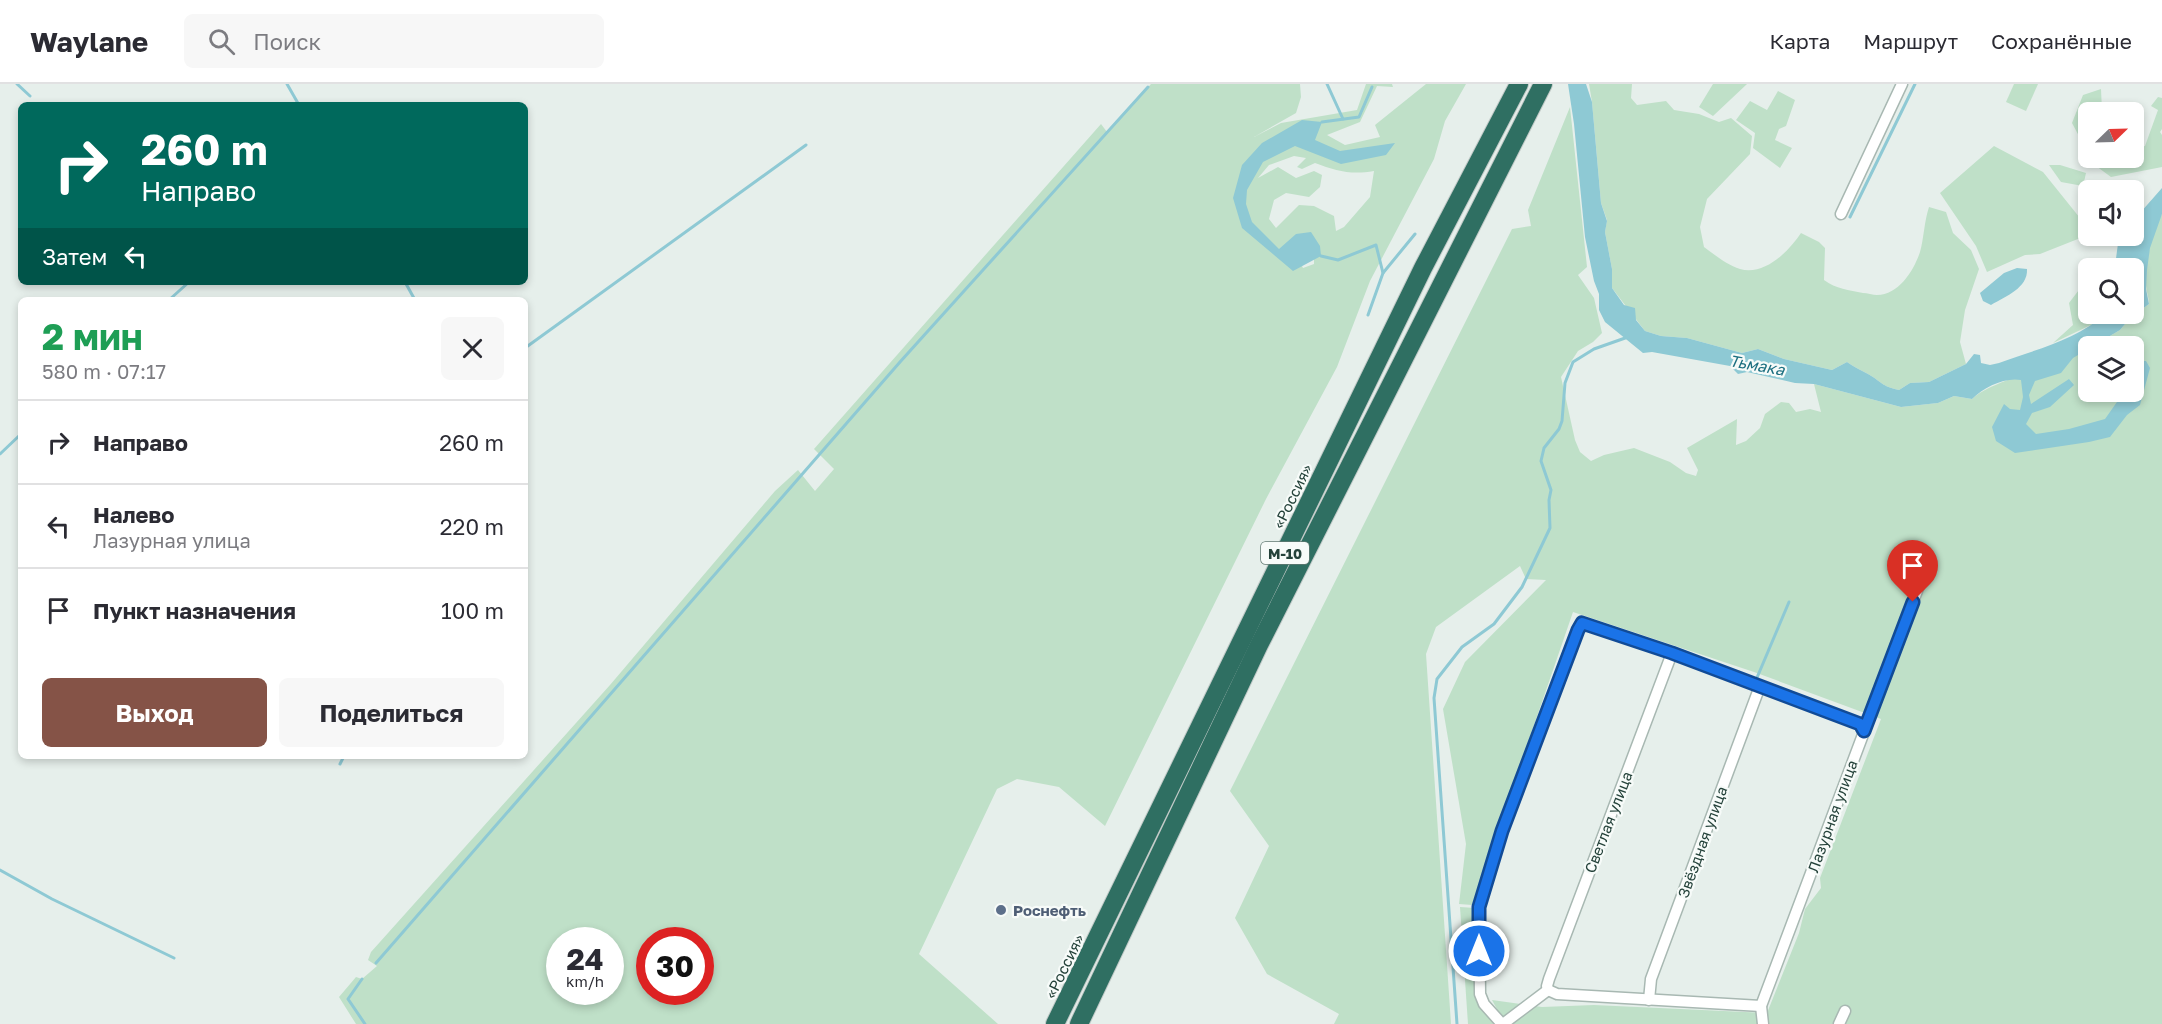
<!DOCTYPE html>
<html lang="ru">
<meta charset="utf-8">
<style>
body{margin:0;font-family:"Golos Text",sans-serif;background:#f7f7f7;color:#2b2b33;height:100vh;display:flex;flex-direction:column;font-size:22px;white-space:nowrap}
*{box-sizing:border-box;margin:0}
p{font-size:20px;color:#7c7c81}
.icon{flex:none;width:33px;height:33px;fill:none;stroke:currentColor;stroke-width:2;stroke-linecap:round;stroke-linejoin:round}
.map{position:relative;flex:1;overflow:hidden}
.details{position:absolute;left:18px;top:213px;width:510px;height:462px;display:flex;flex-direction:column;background:#fff;border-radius:9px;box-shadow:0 3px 9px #0003}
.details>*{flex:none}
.top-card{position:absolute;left:18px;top:18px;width:510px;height:183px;border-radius:9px;box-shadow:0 3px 9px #0003;background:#00695c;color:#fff;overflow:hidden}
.needle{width:39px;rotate:67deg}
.fabs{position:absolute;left:2078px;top:18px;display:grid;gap:12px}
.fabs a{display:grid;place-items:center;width:66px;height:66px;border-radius:9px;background:#fff;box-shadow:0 3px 9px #0003;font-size:30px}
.speed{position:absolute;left:546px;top:843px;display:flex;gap:12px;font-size:30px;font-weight:700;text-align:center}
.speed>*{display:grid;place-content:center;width:78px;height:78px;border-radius:50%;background:#fff;box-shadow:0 3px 9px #0003;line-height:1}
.speed small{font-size:15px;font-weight:400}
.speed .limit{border:9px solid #d22;background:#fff;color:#111}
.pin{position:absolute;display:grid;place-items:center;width:51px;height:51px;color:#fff;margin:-62px -26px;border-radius:50% 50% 50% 0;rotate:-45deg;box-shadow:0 0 6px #0007}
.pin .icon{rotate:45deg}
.me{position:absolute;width:66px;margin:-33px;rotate:0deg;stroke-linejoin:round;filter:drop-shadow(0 0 4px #0008)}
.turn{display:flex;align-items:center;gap:21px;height:126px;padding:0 24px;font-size:27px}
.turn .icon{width:78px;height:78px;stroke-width:2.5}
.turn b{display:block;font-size:42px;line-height:51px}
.then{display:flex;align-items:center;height:57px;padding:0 24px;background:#0003;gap:12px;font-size:22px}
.round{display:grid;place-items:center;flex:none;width:63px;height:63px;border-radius:9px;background:#f7f7f7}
.headline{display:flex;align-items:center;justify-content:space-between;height:102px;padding:0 24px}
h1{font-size:36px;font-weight:700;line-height:45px;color:#1e9e55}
.button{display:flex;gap:12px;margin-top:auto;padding:12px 24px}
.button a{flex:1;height:69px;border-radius:9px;background:#855347;color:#fff;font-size:24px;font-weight:700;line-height:69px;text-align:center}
.button a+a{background:#f7f7f7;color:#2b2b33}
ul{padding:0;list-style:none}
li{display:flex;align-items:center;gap:18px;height:84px;padding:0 24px;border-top:2px solid #e1e1e2}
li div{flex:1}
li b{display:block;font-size:22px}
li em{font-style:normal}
header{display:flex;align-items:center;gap:36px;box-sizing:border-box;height:84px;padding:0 30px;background:#fff;border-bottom:2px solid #e1e1e2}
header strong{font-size:28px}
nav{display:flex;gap:33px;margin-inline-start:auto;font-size:21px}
.search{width:420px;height:54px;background:#f7f7f7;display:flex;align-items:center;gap:15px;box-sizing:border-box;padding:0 21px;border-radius:9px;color:#7c7c81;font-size:22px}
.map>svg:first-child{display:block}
.green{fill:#bfe0c8;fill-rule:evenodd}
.water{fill:#8ec9d4}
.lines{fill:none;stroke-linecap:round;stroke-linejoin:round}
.stream{stroke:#8ec9d4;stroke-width:3}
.street-casing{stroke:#a8b8b2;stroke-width:13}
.highway-casing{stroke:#c2cac8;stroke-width:20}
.street{stroke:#fff;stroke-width:10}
.highway{stroke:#2f6f62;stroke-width:18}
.route-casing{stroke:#114b97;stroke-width:15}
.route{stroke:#1a73e8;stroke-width:10}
.service-dot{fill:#5c6f8a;stroke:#f7fbf9;stroke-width:2}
.labels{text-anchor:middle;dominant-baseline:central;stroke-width:4.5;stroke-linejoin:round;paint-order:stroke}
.shield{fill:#f7fbf9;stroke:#637a73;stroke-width:1.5}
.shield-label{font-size:14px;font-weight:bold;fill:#24423a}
.street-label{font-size:15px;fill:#24423a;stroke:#f7fbf9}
.service-label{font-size:15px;font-weight:bold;fill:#4e5e75;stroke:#f7fbf9;text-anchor:start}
.water-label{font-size:16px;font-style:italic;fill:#1c6f80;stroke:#f7fbf9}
</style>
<header>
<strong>Waylane</strong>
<div class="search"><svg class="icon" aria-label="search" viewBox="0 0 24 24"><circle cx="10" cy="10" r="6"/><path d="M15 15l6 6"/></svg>Поиск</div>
<nav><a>Карта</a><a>Маршрут</a><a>Сохранённые</a></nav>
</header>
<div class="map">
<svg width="2162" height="940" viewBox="0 0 2162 940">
<rect width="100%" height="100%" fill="#e6efeb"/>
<g class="green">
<path d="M1151,0H1300L1301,13L1296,29L1254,53L1281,39L1357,26L1366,0H1392L1393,3L1377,2L1360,38L1327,51L1345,61L1380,53L1375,41L1426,0H1466L1445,37L1434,75L1370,197L1337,283L1266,415L1105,742L1059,703L1017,695L997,705L919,870L998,940H356L339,913L356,893L362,895L377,882L368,876L371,868L610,601L775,407L798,386L815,407L834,385L814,365L1101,40L1107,48ZM1294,72L1306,74L1297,83L1302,85L1315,79C1336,87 1351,91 1374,87L1370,113L1344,143L1336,147L1334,132L1314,122L1299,121L1276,144L1269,135L1274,116L1286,109L1309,113L1320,103L1322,91L1314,87L1296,94L1278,83L1258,94L1269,81ZM1294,166L1314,168V180L1303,184ZM560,856H610V908H560ZM650,856H700V908H650Z"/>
<path d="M1589,0H1632L1631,14L1637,21L1666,17L1674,26L1699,30L1719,38L1731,34L1752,52L1750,70L1707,115L1700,143L1704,163C1715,171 1727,181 1740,185C1765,192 1789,167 1801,149L1819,158L1825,164L1824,196C1836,205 1849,206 1863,209C1867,209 1873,211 1877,211C1899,211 1914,186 1920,168C1924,154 1924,138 1929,123L1946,128L1953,149L1971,166L1979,185L1965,226L1960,258L1966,280L1929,298L1910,299L1899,306C1881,302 1882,298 1868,290C1861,286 1854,283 1847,278L1832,286L1784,275L1758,265L1742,269L1687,254L1661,252L1645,247L1612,204V185L1605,148L1607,136L1601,119L1592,18Z"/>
<path d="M1713,0H1747L1713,32L1699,23Z"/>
<path d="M2014,0H2038L2026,27L2006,18Z"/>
<path d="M2101,5L2102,27L2104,28H2088V69L2072,39L2083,11Z"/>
<path d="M1778,7L1795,16L1786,42L1779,45L1775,56L1792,64L1780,84L1753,64L1755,49L1736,36L1750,17L1767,26Z"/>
<path d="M2158,13L2162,14V45L2160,48L2162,51V83L2111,93L2096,82L2091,74H2133V64L2145,62L2158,26L2151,22Z"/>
<path d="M1570,23L1587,183L1578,191L1594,214L1602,249L1593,258L1578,267L1561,293L1575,356L1580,368L1591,377L1604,371L1634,364L1670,378L1686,389L1696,392L1698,386L1687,364L1737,335L1736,361L1746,357L1760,344L1765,330L1781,318L1789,319L1796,328L1810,325L1821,328L1814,300L1901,323L1938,319L1954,312L1972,315C1982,306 1993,302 2005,297C2032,286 2062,280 2088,265V308H2133V262H2093L2120,246L2130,234L2149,220C2149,213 2146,207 2146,201C2146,179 2150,149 2162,130V940H1468L1460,823L1475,824L1476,916L1494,937L1499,929L1492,916L1542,923L1594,921L1767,929L1799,849L1805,825L1821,804L1820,794L1881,635L1754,588L1573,528L1472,821L1459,820L1466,760L1443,625L1465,578L1546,496L1526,495L1520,482L1436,543L1426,570L1451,940H1334L1339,930L1267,890L1235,834L1269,762L1230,707L1508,153L1512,145L1531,142L1528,126Z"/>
<path d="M1994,62L2043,88L2088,144V151L2040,170L2025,171L1987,188L1976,162L1940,109Z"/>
<path d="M2049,81H2060L2086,89L2083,102L2061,98Z"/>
<path d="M2088,194V230H2105L2093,240L2053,259L2073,241L2069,219Z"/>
</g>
<g class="water">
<path d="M1568,0H1586L1592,18L1601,119L1607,137L1605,148L1612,185V204L1624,221L1635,224L1636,236L1645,247L1661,252L1687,254L1742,269L1758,265L1784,275L1832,286L1847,278C1854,283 1861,286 1868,290C1882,298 1881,302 1899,306L1910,299L1929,298L1966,280L1974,270L1980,271L1981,279L1990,281L1999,279C2034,266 2077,256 2105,230H2133V184H2130V181L2125,178L2115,182L2119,152H2133V142L2138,139L2140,129L2162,104V130L2150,164L2147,186L2146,205L2149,220L2130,234L2120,246L2093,262H2088V265L2073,274L2061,289L2035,297L2029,311L2031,320L2069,295L2074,301L2050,323L2032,329L2026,340L2036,350L2069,345L2105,335L2124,308H2133V287L2138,277H2146L2150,284L2140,321L2127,331L2110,353L2089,358L2015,369L1996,357L1992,343L2004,320L2010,325L2020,326L2023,313L2021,296C2005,293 1984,303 1972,315L1954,312L1938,319L1901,323L1814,300L1795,299L1747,288L1738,290L1730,282L1652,268L1643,269L1605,238L1599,226V210L1594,197L1585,153L1574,40Z"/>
<path d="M1302,36L1322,38L1315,56L1340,67L1395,59L1386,71L1341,80L1295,62L1263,78L1247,106L1246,120L1252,138L1279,165L1296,150L1311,148L1320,162L1321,172L1293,187L1242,144L1233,114L1242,81L1262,59Z"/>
<path d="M2017,184L2027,185C2028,204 2006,212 1991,221L1983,217L1980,209L2004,189Z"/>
</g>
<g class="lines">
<g class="stream">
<path d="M17,0L30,12"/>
<path d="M287,0L299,21"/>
<path d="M1327,0L1343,35"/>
<path d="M1322,38L1359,33L1372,3"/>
<path d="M1850,133L1915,0"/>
<path d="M1321,172L1338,176L1376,161L1383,189"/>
<path d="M405,198L415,216"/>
<path d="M169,216L189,198"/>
<path d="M1368,231L1383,189L1415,150"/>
<path d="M525,264L806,61"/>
<path d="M0,370L21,350"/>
<path d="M1683,567L1694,572"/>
<path d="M1756,596L1789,518"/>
<path d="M340,680L344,672"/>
<path d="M0,786L52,815L174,874"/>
<path d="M376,879L900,278L1148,3"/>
<path d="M362,895L348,915L365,940"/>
<path d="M1457,940L1434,614L1437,595L1462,563L1494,540L1522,503L1550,444L1549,416L1551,406L1541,377L1544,364L1559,345L1562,337L1565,299L1573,278L1594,265L1628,253"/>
</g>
<g class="street-casing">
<g id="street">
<path d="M1841,130L1902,0"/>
<path d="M1548,906L1547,902L1549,895L1672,569"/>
<path d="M1548,906L1557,910L1761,922"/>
<path d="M1649,916L1651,895L1760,602"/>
<path d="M1502,940L1484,920L1480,910L1479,823L1502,747L1578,546L1582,539L1672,569L1860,640L1864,647"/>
<path d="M1503,940L1548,906"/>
<path d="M1763,940L1761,922L1929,475"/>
<path d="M1839,940L1845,927"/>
</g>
</g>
<g class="highway-casing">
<g id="highway">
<path d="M1055,940L1423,184L1519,0"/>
<path d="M1079,940L1259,561L1543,0"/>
</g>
</g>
<use href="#street" class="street"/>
<use href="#highway" class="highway"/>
</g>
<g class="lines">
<g class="route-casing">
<path id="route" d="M1479,867V823L1502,747L1578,546L1582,539L1672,569L1860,640L1864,647L1913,518"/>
</g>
<use href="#route" class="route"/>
</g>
<circle class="service-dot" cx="1001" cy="826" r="6"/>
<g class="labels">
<rect class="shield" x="1261" y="458" width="48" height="22" rx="4.5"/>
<g class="shield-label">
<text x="1285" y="469">М-10</text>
</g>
<g class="street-label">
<text transform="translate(1292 412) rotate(-64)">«Россия»</text>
<text transform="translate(1832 732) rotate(-70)">Лазурная улица</text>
<text transform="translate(1608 738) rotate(-69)">Светлая улица</text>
<text transform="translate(1702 758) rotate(-70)">Звёздная улица</text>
<text transform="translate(1064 882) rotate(-64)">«Россия»</text>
</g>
<g class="service-label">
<text x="1013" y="826">Роснефть</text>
</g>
<g class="water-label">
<text transform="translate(1757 281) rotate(10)">Тьмака</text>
</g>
</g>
</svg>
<div class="fabs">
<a><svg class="needle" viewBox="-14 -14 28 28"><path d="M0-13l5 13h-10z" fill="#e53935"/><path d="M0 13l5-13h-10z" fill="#7c7c81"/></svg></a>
<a><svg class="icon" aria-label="sound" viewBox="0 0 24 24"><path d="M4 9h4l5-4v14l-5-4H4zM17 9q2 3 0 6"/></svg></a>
<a><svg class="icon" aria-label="search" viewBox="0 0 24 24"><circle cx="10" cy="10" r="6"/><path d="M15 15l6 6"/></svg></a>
<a><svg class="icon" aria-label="layers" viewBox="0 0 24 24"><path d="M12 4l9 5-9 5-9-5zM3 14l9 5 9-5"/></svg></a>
</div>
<div class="speed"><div>24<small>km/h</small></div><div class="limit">30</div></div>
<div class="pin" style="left:1913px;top:518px;background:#d93025"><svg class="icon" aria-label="arrive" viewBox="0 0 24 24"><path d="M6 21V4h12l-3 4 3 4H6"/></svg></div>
<svg class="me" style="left:1479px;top:867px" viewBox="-20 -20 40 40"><circle r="17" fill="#1a73e8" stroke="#fff" stroke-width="3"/><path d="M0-11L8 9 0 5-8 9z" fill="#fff"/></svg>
<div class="top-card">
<div class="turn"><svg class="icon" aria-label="right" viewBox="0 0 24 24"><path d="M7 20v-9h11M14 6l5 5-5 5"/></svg><div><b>260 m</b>Направо</div></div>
<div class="then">Затем<svg class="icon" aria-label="left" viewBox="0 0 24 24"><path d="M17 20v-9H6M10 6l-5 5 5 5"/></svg></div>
</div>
<section class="details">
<div class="headline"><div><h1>2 мин</h1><p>580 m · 07:17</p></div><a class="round"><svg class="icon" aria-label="close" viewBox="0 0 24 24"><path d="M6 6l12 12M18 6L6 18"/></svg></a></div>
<ul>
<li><svg class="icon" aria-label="right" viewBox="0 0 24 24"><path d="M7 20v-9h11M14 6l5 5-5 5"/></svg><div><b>Направо</b></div><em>260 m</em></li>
<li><svg class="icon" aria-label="left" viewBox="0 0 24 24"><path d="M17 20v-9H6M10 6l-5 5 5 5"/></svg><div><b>Налево</b><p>Лазурная улица</p></div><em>220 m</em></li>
<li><svg class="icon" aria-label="arrive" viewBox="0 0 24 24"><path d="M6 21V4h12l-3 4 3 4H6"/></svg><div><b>Пункт назначения</b></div><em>100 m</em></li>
</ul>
<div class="button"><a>Выход</a><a>Поделиться</a></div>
</section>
</div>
